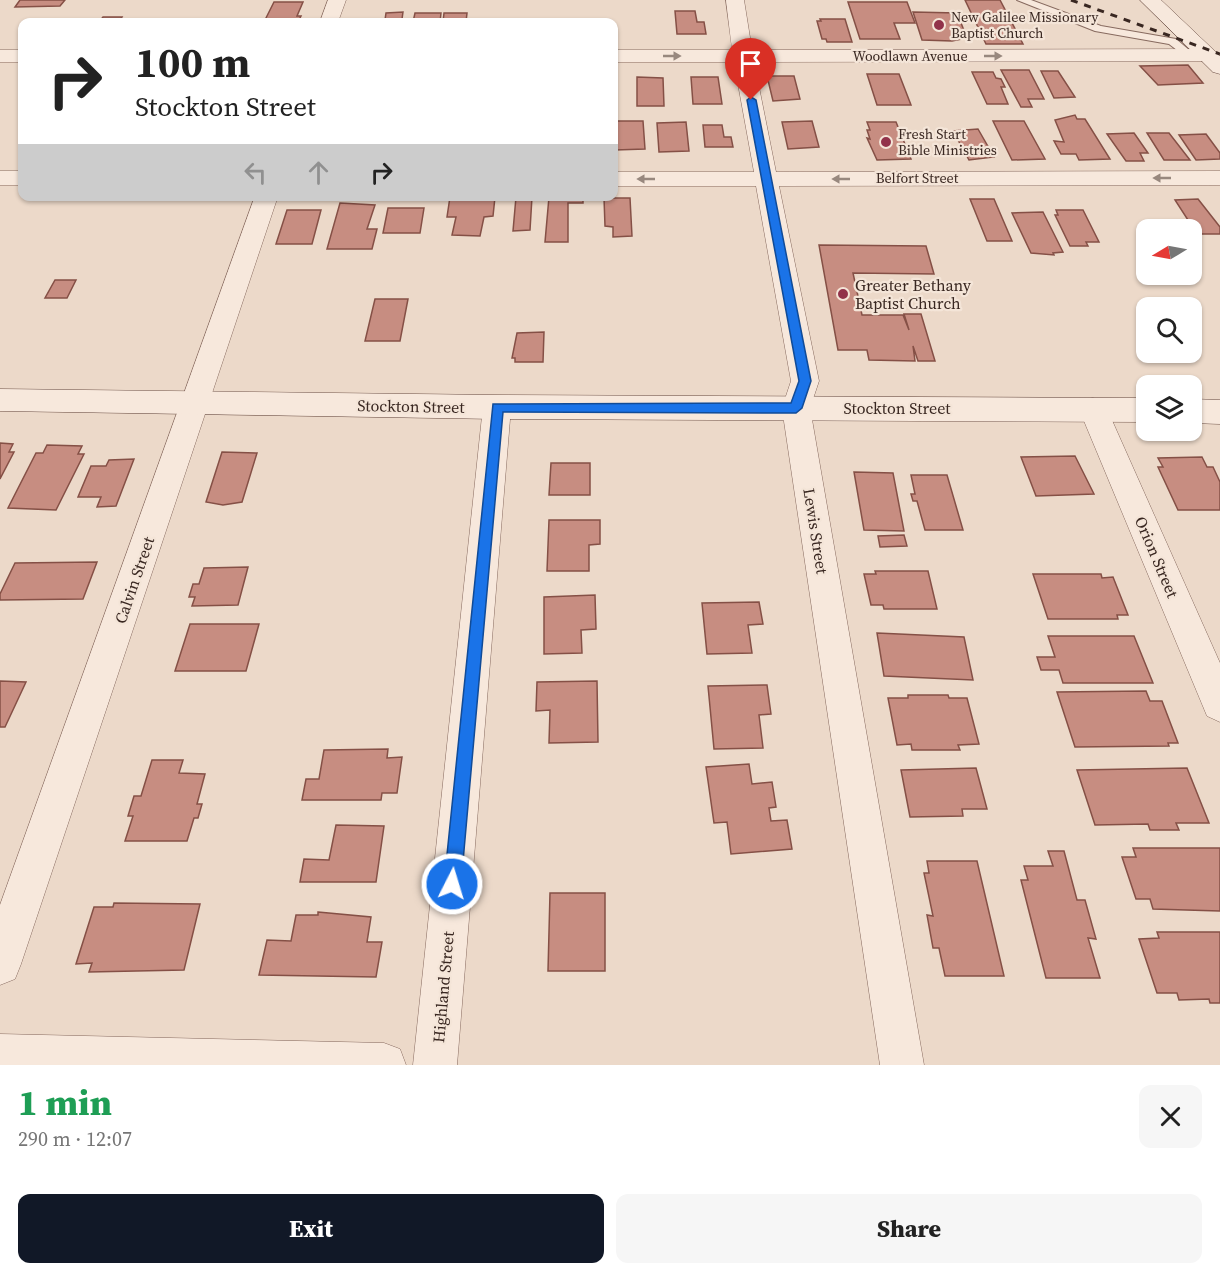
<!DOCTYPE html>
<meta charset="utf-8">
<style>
body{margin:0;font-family:"Source Serif 4",serif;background:#f6f6f6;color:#222;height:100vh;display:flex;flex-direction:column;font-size:22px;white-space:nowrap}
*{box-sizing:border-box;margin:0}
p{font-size:20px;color:#767676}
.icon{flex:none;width:33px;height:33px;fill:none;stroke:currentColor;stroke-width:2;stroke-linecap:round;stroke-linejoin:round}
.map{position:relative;height:1065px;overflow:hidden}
.details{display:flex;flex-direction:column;background:#fff;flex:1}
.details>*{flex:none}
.top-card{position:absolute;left:18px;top:18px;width:600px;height:183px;border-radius:12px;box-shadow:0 2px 4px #0004;background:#fff;color:#222;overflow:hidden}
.needle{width:39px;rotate:260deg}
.fabs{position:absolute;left:1136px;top:219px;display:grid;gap:12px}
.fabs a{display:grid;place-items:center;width:66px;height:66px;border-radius:12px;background:#fff;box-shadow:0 2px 4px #0004;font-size:30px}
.pin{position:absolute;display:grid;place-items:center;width:51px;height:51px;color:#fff;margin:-62px -26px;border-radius:50% 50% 50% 0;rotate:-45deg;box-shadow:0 0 6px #0007}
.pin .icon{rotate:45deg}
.me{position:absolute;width:66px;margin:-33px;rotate:5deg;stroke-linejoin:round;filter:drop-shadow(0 0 4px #0008)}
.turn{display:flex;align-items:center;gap:21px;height:126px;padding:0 18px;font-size:27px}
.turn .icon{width:78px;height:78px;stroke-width:2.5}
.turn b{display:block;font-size:42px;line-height:51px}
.lanes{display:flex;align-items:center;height:57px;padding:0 18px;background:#0003;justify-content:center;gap:30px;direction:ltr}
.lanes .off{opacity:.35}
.round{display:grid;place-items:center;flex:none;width:63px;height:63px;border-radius:12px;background:#f6f6f6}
.summary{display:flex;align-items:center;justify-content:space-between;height:102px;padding:0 18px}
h1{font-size:36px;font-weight:800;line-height:45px;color:#1e9e55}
.primary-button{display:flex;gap:12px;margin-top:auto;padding:12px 18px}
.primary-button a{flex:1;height:69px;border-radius:12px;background:#111827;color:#fff;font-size:24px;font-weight:800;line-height:69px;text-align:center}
.primary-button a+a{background:#f6f6f6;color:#222}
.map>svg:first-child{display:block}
.building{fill:#c78d81;stroke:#855046;stroke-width:1.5}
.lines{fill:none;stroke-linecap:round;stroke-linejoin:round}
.lane-casing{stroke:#876a5f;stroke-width:2}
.street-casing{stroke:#876a5f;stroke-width:1}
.secondary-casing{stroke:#694c42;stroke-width:1}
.lane{fill:#f7e8dc;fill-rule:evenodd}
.street{fill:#f7e8dc;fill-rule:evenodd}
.secondary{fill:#f7e8dc;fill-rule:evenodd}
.rail{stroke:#392721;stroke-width:3;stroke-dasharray:7 7;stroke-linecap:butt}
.oneway{fill:#98887e}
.route{fill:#1a73e8;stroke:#114b97;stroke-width:1.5}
.poi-dot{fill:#92324a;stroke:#f4e5d8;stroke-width:2}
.labels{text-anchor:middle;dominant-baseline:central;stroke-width:4.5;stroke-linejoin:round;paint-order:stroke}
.far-poi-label{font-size:14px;fill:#392721;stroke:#f4e5d8;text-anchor:start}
.far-street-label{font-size:14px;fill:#392721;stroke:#f4e5d8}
.poi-label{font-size:16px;fill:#392721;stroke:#f4e5d8;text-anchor:start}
.street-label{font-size:16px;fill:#392721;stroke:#f4e5d8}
</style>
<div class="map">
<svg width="1220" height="1065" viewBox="0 0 1220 1065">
<rect width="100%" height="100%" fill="#ecd9c9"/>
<g class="building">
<path d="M20,0H65L60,6L15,7Z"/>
<path d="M965,0H1000L1023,44H986Z"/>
<path d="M274,2H303L297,16H301L298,22H264Z"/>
<path d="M848,2H907L915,23H894L900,39H860Z"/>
<path d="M675,11H695L697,22H704L706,34H677Z"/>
<path d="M403,12L402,19L385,20L386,13Z"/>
<path d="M913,12L957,13L967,38L952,41L922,40Z"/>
<path d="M415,13H441L440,22H413Z"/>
<path d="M444,13H467L466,22H443Z"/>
<path d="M103,17H122L119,22H99Z"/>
<path d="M250,19L248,22H194L195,20Z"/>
<path d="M820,19H845L852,42H827L826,39H822L817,21H821Z"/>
<path d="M1188,65L1203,83L1158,85L1140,66Z"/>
<path d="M1001,70H1029L1044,99H1028L1032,107H1021Z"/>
<path d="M1041,71H1058L1075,97L1054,98Z"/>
<path d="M972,72H993L996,78L1001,79L1005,87H1001L1008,104H987Z"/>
<path d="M867,74H899L911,105H877Z"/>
<path d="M767,76H794L800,99L773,101Z"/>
<path d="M637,77L663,78L664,106H637Z"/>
<path d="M691,77H718L722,104H693Z"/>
<path d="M1075,115L1077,119H1085L1110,159L1079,160L1076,154H1061L1054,141L1064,142L1055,120Z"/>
<path d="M614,121H643L645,149L615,150Z"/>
<path d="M812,121L819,147L788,149L782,122Z"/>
<path d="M993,121H1024L1045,159L1012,160Z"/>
<path d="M686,122L689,151L659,152L657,123Z"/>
<path d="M867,122H896L911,159L877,160L867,138L870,139L867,130H870Z"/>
<path d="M703,125H722L724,137H731L733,147H705Z"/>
<path d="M978,129L994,157L969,160L953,131Z"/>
<path d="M1134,133L1148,153H1140L1144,161H1126L1107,134Z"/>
<path d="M1147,133H1169L1190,160H1164Z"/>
<path d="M1206,134L1220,153V159L1196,160L1179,135Z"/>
<path d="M583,196V203H568V242H545L549,197Z"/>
<path d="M450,197H495L493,216L484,217L480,236L452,235L456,217H447Z"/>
<path d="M516,197H532L530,230L513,231Z"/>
<path d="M604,198H630L632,236L613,237V227L605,226Z"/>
<path d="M970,199H994L1012,241H987Z"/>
<path d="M1198,199L1220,227V234H1197L1175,200Z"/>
<path d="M340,203L375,205L367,229H377L372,249H327Z"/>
<path d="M388,208H424L420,233H383Z"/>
<path d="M287,210H321L312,244H276Z"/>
<path d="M1056,210H1083L1099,242H1086L1088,246H1070L1055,215H1058Z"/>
<path d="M1043,212L1063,252L1053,253L1054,255L1031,253L1012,213Z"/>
<path d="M819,245L926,246L934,274L853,273L862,315H903L909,330L904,314H921L935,361H918L913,346L915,361L869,360L867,350H838Z"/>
<path d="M55,280H76L67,298H45Z"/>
<path d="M375,299H408L400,341H365Z"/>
<path d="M544,332L543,362H515V358H512L517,333Z"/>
<path d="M0,443L13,444L9,452H14L0,479Z"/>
<path d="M47,445L82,446L78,454H84L56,510L8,508L36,453H43Z"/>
<path d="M222,452L257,453L242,502L223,505L206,502Z"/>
<path d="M1075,456L1094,494L1036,496L1021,457Z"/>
<path d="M1202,457L1207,467H1213L1220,482V510H1178L1158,467H1163L1158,458Z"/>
<path d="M134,459L116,506L97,507L101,497H78L91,466H106L109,460Z"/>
<path d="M551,463H590V495H549Z"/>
<path d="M854,472L893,473L904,531L864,530Z"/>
<path d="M911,475H947L963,530H925L917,501H913L911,494H915Z"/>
<path d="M549,520H600V544L589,545V571H547Z"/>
<path d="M904,535L907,546L880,547L878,536Z"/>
<path d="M97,562L83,599L0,600V594L15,563Z"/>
<path d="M248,567L238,605L192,606L195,597H189L193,584H199L204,568Z"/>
<path d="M875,571H928L937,609H884L883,605H871L864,574H876Z"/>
<path d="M1033,574H1101L1102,578L1113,577L1128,615H1117L1118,619H1048Z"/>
<path d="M595,595L596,629L581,630L582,653L544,654V597Z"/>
<path d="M759,602L763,624L748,625L752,653L707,654L702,603Z"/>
<path d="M190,624H259L246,671H175Z"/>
<path d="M877,633L964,637L973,680L884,676Z"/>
<path d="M1048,636H1134L1153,683H1063L1059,670H1041L1037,657H1055Z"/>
<path d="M0,681L26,682L5,727H0Z"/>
<path d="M597,681L598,742L549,743L550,710L536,711L537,682Z"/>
<path d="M767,685L771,714L759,715L763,748L714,749L708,686Z"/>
<path d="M1146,691L1150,701H1162L1178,743H1168L1169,746L1075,747L1057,692Z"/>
<path d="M908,695H948L949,698H967L979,744L958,745L960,750H912L911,744L897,745L888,698H908Z"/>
<path d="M388,749L387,758L402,757L397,793H382L381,800H302L306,779H319L324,750Z"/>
<path d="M152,760H183L179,773L205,774L197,804H202L198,818H194L187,841H125L133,816H128L134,796H141Z"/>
<path d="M749,764L752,784L772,782L776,807L769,808L771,821L787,820L792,849L731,854L727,822L714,823L706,767Z"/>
<path d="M976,768L987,809H962L963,816L910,817L901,770Z"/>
<path d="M1187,768L1209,823H1176L1179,830H1150L1148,824L1095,825L1077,770Z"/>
<path d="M336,825L384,826L376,882H300L304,859L329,860Z"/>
<path d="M1133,848H1220V911L1153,909L1150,899H1136L1122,857H1136Z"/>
<path d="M1048,851H1064L1077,900H1085L1096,939L1088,938L1100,978H1046L1021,880H1028L1024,866H1053Z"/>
<path d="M927,861H977L1004,976H945L939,948H933L927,915L933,916L924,873H929Z"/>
<path d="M550,893H605V971H548Z"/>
<path d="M114,903L200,904L184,970L89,972L92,963L76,964L94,907H113Z"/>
<path d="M318,912L371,917L367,942H382L376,977L259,975L267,940L291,941L296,915H318Z"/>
<path d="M1157,932H1220V1003H1210L1209,999L1179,1000L1177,993H1157L1139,939L1159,938Z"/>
</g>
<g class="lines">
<g class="lane-casing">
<path id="lane" d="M1017,0H1031L1101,26L1176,39L1195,55L1186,57L1169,44L1095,31Z"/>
</g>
<g class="street-casing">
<g id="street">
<path d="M328,0H346L338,22H320Z"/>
<path d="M726,0H744L752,50L1207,49L1217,55L1207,61L754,62L776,172L1220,171V185L779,186L819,381L810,408L924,1065H880L782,408L791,381L756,186H614V172H754L734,62H614V50H732Z"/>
<rect x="0" y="50" width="22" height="12"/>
<rect x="0" y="171" width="22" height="14"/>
<path d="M255,196H278L21,964L15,979L0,985V905Z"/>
<path d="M497,396L507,399L511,407L457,1065H413L483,407L487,399Z"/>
<path d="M1093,398L1103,401L1107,409L1220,663V722L1207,716L1079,409L1083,401Z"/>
<path d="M0,1034L384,1043L400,1049L406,1065H0Z"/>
</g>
</g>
<g class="secondary-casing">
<g id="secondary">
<path d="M1140,0H1161L1220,56V74L1213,72Z"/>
<path d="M0,389L497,395L1146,398V422L497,419L0,411Z"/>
<path d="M1191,399L1220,400V424L1191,423Z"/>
</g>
</g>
<use href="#lane" class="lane"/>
<use href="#street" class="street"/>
<use href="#secondary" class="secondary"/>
<path class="rail" d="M1071,0L1220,54"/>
</g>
<defs><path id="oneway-solid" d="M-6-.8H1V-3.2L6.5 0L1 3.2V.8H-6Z" transform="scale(1.5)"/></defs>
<g class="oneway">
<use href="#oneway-solid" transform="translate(672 56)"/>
<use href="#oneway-solid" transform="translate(993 56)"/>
<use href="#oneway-solid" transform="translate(1162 178) rotate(180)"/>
<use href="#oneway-solid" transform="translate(646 179) rotate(180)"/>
<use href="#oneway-solid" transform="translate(841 179) rotate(180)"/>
</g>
<path class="route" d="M751,97L756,100L811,381L802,408L796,413L503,412L461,884L459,891L452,893L446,891L444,884L493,404L791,403L799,381L747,100Z"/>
<g class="poi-dot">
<circle cx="939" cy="25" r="6"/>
<circle cx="886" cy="142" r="6"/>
<circle cx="843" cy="294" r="6"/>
</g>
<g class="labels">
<g class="far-poi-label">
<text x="951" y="17">New Galilee Missionary<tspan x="951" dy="16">Baptist Church</tspan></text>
<text x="898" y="134">Fresh Start<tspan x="898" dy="16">Bible Ministries</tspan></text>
</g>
<g class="far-street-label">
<text x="910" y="56">Woodlawn Avenue</text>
<text x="917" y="178">Belfort Street</text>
</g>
<g class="poi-label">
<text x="855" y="285">Greater Bethany<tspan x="855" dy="18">Baptist Church</tspan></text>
</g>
<g class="street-label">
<text transform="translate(411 406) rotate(1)">Stockton Street</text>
<text x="897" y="408">Stockton Street</text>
<text transform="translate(816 531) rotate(81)">Lewis Street</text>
<text transform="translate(1157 557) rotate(67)">Orion Street</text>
<text transform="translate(134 580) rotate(-71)">Calvin Street</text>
<text transform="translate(443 987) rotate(-85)">Highland Street</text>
</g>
</g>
</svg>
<div class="fabs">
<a><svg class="needle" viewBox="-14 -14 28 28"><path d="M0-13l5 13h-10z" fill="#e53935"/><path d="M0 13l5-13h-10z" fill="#767676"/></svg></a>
<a><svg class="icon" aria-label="search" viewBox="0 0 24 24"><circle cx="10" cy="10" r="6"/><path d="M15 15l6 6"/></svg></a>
<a><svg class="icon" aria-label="layers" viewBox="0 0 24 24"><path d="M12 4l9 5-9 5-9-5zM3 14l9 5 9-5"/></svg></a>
</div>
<div class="pin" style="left:751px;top:100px;background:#d93025"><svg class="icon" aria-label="arrive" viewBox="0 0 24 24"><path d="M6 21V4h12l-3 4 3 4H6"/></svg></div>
<svg class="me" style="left:452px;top:884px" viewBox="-20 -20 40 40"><circle r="17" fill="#1a73e8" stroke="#fff" stroke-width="3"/><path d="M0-11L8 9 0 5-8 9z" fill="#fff"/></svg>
<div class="top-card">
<div class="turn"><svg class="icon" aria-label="right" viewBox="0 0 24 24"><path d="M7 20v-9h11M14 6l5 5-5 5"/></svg><div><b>100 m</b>Stockton Street</div></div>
<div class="lanes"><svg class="icon off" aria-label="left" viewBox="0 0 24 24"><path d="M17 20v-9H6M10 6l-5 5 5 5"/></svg><svg class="icon off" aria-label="ahead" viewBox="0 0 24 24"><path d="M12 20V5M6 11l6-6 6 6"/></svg><svg class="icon" aria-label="right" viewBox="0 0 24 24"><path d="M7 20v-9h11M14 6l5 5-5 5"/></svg></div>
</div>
</div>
<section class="details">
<div class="summary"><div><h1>1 min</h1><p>290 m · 12:07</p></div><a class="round"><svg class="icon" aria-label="close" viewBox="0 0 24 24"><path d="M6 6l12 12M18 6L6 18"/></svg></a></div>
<div class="primary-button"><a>Exit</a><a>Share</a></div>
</section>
